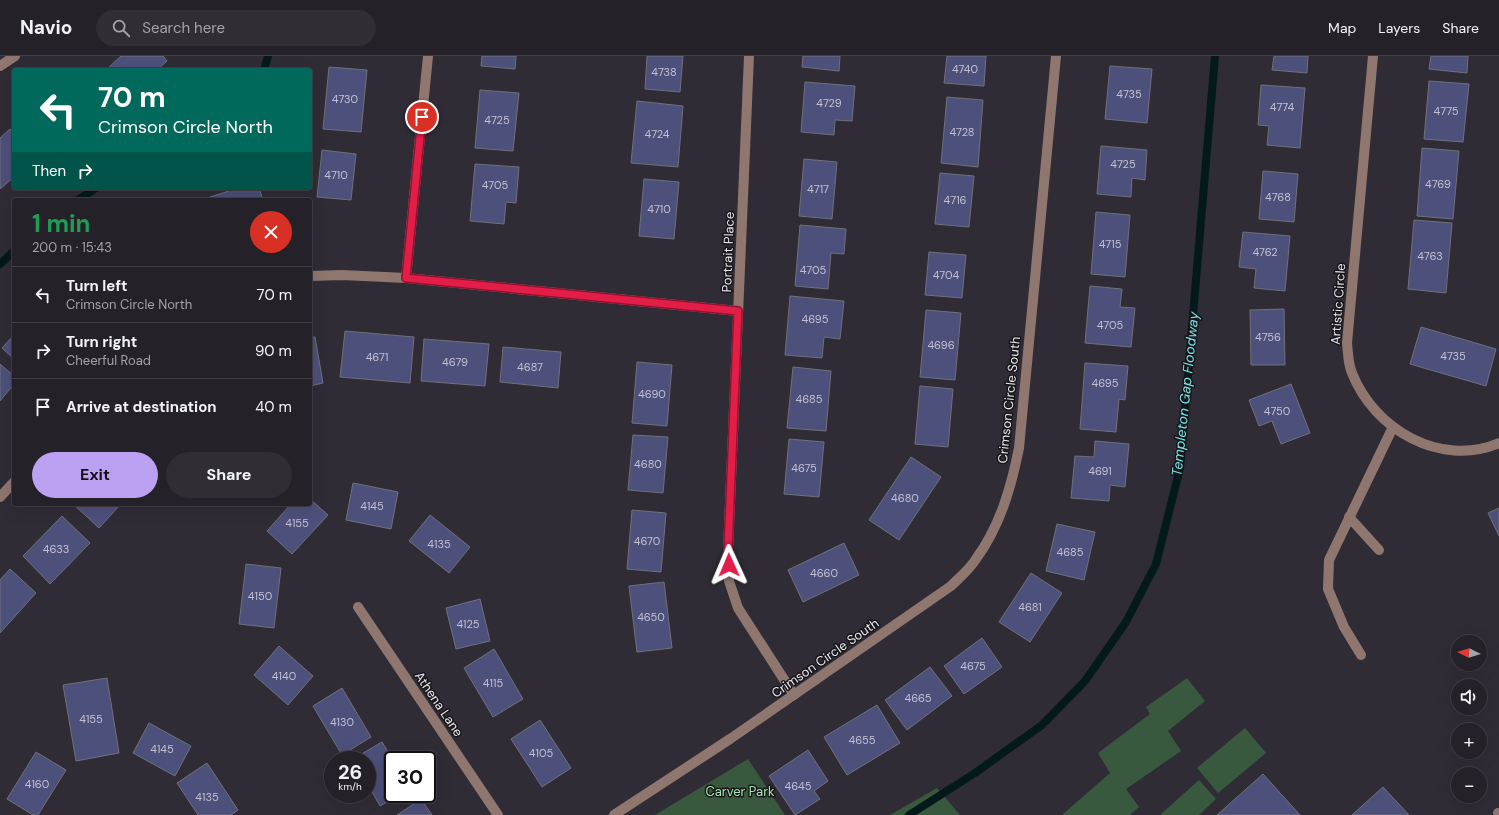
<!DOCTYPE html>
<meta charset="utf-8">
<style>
body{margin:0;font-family:"DM Sans",sans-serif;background:#302e34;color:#f1f3f6;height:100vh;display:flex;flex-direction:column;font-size:15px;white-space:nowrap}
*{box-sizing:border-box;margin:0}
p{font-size:13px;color:#a3a3a8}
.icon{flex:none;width:22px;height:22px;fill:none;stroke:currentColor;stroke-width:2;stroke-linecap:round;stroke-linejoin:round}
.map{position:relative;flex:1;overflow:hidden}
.sheet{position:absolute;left:12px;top:142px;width:300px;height:308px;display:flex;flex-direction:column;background:#242128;border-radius:4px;box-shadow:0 4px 16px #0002,0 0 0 1px #413e45}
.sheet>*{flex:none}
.banner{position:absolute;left:12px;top:12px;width:300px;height:122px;border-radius:4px;box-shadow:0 4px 16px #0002,0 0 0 1px #413e45;background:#00695c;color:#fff;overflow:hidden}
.needle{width:26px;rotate:275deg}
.tools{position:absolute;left:1451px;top:579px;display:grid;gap:8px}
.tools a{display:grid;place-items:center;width:36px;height:36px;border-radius:50%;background:#242128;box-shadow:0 4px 16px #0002,0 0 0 1px #413e45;font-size:20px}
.speed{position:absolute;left:324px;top:695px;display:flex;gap:8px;font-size:20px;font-weight:700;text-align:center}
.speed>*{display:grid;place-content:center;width:52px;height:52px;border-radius:50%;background:#242128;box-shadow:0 4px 16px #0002,0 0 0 1px #413e45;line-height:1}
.speed small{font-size:10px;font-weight:400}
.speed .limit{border:2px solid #111;border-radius:6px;background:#fff;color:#111}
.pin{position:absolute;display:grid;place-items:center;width:34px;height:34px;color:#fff;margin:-17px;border:2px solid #fff;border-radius:50%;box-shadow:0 1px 4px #0007}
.me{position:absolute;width:44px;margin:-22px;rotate:359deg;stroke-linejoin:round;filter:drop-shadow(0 0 3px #0008)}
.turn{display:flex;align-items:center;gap:14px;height:84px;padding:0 20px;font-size:18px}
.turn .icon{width:52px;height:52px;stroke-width:2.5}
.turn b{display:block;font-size:28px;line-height:34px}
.then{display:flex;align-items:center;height:38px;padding:0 20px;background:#0003;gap:8px;font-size:15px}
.round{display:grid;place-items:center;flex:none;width:42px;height:42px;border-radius:21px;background:#302e34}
.summary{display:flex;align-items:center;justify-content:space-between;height:68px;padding:0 20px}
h1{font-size:24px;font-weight:700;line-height:30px;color:#1e9e55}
.button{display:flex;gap:8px;margin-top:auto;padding:8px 20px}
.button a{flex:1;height:46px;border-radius:24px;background:#bca0f2;color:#111;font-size:16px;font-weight:700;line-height:46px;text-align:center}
.button a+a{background:#302e34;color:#f1f3f6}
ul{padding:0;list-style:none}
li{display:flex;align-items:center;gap:12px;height:56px;padding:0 20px;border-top:1px solid #413e45}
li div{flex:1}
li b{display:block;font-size:15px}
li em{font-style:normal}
header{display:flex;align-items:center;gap:24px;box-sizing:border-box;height:56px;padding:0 20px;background:#242128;border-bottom:1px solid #413e45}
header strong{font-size:19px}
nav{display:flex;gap:22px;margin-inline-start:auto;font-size:14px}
.search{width:280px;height:36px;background:#302e34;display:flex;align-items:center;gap:10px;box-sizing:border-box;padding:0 14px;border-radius:22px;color:#a3a3a8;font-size:15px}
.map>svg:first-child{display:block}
.green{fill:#39593f}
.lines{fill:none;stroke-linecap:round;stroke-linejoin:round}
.stream{stroke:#041a1a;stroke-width:8}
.building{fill:#4e507c;stroke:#6f707b}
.minor{stroke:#8f7770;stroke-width:10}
.route-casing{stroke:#92132f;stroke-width:10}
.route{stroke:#e11d48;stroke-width:7}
.labels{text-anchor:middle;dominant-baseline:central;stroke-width:3;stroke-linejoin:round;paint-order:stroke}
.number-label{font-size:11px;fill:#c3c1d1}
.street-label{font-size:13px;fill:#eae7ed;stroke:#17161a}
.park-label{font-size:13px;fill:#a4e6af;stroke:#17161a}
.water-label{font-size:14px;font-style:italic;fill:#78e5e7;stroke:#17161a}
</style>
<header>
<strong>Navio</strong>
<div class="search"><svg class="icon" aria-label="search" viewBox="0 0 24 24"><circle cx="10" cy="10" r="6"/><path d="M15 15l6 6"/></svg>Search here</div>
<nav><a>Map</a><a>Layers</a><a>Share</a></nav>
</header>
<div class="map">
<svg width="1499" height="759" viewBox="0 0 1499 759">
<rect width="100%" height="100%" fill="#302c36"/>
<g class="green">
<path d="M1187,622L1205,645L1168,675L1181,695L1126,733L1139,751L1130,759H1062L1110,717L1098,697L1150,658L1146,651Z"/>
<path d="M1245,672L1266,697L1218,737L1197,712Z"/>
<path d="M748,703L785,759H655Z"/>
<path d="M1199,724L1216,743L1199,759H1160Z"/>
<path d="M937,732L960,759H890Z"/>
</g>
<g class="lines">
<g class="stream">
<path d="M264,14L268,0"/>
<path d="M78,144L96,132"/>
<path d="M0,208L14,195"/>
<path d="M909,759L975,717L1042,669L1085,625L1126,566L1156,508L1180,412L1215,0"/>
</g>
</g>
<g class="building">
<path d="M121,0H163L167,5L157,14H106Z"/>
<path d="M482,0H516L515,13L481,10Z"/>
<path d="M647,0H683L680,36L645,33Z"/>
<path d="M803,0H840L839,15L802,11Z"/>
<path d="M947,0H986L984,30L944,27Z"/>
<path d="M1274,0H1308L1307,17L1272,14Z"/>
<path d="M1431,0H1468L1467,17L1429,13Z"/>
<path d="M1110,10L1152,13L1147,67L1105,63Z"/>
<path d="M329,11L367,14L361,76L323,73Z"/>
<path d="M1429,25L1469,28L1463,86L1424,83Z"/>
<path d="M805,26L855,30L852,65L835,64L834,79L801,76Z"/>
<path d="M1261,29L1305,32L1300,92L1267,89L1269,70L1258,69Z"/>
<path d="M480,34L519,37L513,95L475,92Z"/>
<path d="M947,41L983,44L978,111L941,107Z"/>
<path d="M637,45L683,50L678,111L631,107Z"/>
<path d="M10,73L14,78V121L0,133V82Z"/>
<path d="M1101,90L1147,94L1145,124L1132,122L1131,141L1097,138Z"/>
<path d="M1422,92L1459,95L1453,163L1417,160Z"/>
<path d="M322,94L356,98L351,144L317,141Z"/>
<path d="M804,103L837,106L832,163L799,160Z"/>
<path d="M475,108L519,111L516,147L506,146L504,168L470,165Z"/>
<path d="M1263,115L1298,118L1294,166L1259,163Z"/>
<path d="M940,117L974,120L969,171L935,168Z"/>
<path d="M644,123L679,126L674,183L639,180Z"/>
<path d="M238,132H259L263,144H201Z"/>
<path d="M1096,156L1130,159L1125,221L1091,218Z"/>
<path d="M1414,164L1452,167L1446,237L1408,233Z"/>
<path d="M800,169L846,173L844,198L831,197L828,233L795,230Z"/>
<path d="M1243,176L1290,180L1285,235L1254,232L1256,213L1239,211Z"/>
<path d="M929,196L966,199L962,242L925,239Z"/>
<path d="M1090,230L1122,233L1120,251L1135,252L1131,291L1085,287Z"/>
<path d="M790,240L844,245L840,283L824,281L822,302L785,299Z"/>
<path d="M1284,253L1285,309H1251L1250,254Z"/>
<path d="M926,254L961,257L955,324L920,321Z"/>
<path d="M1421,271L1496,293L1486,330L1410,308Z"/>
<path d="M345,275L414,281L410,327L340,321Z"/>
<path d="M14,279V303L2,292Z"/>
<path d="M310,281H315L323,327L310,330Z"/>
<path d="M424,283L489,288L485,330L421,325Z"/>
<path d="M503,291L561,296L558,332L500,326Z"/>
<path d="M637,306L672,309L667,370L632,367Z"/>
<path d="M1085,307L1128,310L1125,344L1119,343L1116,376L1080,373Z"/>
<path d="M0,308L14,320V328L0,345Z"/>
<path d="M793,311L831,315L826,375L787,372Z"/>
<path d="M1291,328L1310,377L1281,388L1272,365L1259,370L1249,344Z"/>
<path d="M920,330L953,333L948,391L915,388Z"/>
<path d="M633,379L668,381L663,437L628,434Z"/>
<path d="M789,383L824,386L819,441L784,438Z"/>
<path d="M1095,385L1129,388L1125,431L1110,429L1109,445L1071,442L1075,400L1094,401Z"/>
<path d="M911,401L941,421L899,484L869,464Z"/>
<path d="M353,427L398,436L391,473L346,464Z"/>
<path d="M310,443L328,459L292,498L267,475L291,448H310Z"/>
<path d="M73,448H121L99,472Z"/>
<path d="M1499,452V480L1488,457Z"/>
<path d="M632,454L666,457L661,516L627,513Z"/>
<path d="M430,459L470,491L449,517L409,485Z"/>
<path d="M62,460L90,487L50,528L23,500Z"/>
<path d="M1057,468L1095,476L1084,524L1046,515Z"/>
<path d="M844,487L859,519L803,546L788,514Z"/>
<path d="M246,508L281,512L274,572L239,568Z"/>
<path d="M10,513L36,537L0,577V524Z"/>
<path d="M1031,517L1062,537L1030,586L999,566Z"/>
<path d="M664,526L672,592L637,596L629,530Z"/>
<path d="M480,543L490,585L456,593L446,552Z"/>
<path d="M982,582L1002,611L964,638L944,610Z"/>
<path d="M279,590L313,620L288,649L254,619Z"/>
<path d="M494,593L523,643L493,661L464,612Z"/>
<path d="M930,611L952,640L907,674L885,644Z"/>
<path d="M107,622L119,697L76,705L63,629Z"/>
<path d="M342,632L371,681L342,699L313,650Z"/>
<path d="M877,649L900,687L847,719L824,681Z"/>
<path d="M540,664L571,712L542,731L511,683Z"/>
<path d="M149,667L191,690L175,720L133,697Z"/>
<path d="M382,686L393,704V738H401L380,750L367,727V704L353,703Z"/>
<path d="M808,694L828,725L814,735L820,743L795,759L769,720Z"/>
<path d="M36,696L66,714L38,759H33L7,743Z"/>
<path d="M207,707L238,754L231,759H198L177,727Z"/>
<path d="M1263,718L1300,759H1217Z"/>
<path d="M1383,731L1409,759H1352Z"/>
<path d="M421,743L432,759H397Z"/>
</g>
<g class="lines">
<g class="minor">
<path d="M749,0L728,494L729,525L738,552L794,639"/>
<path d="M1373,0L1347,287C1348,296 1348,308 1352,317C1374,373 1440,412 1499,387"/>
<path d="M0,10L15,0"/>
<path d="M310,220L342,219L406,222L738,255"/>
<path d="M406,222L428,0"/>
<path d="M0,441L14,426"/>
<path d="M1349,461L1379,494"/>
<path d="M358,551L498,759"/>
<path d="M1361,599L1344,571L1328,533L1329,504L1393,371"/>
<path d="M1498,757L1499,758"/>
<path d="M614,759L730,683L951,530C959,522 970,513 976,503C1000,470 1011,432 1019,392L1056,0"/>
</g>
</g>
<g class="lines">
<g class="route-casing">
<path id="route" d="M422,61L406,222L738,255L728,494L729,509"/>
</g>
<use href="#route" class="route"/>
</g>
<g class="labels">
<g class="number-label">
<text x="965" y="13">4740</text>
<text x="664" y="16">4738</text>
<text x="1129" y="38">4735</text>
<text x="345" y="43">4730</text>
<text x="829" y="47">4729</text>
<text x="1282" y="51">4774</text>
<text x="1446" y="55">4775</text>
<text x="497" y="64">4725</text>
<text x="962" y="76">4728</text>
<text x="657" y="78">4724</text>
<text x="1123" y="108">4725</text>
<text x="336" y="119">4710</text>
<text x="1438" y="128">4769</text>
<text x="495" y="129">4705</text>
<text x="818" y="133">4717</text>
<text x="1278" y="141">4768</text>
<text x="955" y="144">4716</text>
<text x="659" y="153">4710</text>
<text x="1110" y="188">4715</text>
<text x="1265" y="196">4762</text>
<text x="1430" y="200">4763</text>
<text x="813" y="214">4705</text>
<text x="946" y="219">4704</text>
<text x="815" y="263">4695</text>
<text x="1110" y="269">4705</text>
<text x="1268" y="281">4756</text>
<text x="941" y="289">4696</text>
<text x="1453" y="300">4735</text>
<text x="377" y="301">4671</text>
<text x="455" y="306">4679</text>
<text x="530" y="311">4687</text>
<text x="1105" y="327">4695</text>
<text x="652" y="338">4690</text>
<text x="809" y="343">4685</text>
<text x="1277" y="355">4750</text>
<text x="648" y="408">4680</text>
<text x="804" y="412">4675</text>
<text x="1100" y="415">4691</text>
<text x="905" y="442">4680</text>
<text x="372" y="450">4145</text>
<text x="297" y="467">4155</text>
<text x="647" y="485">4670</text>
<text x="439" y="488">4135</text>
<text x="56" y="493">4633</text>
<text x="1070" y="496">4685</text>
<text x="824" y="517">4660</text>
<text x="260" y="540">4150</text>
<text x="1030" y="551">4681</text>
<text x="651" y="561">4650</text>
<text x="468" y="568">4125</text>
<text x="973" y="610">4675</text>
<text x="284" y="620">4140</text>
<text x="493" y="627">4115</text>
<text x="918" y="642">4665</text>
<text x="91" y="663">4155</text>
<text x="342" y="666">4130</text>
<text x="862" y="684">4655</text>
<text x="162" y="693">4145</text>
<text x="541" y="697">4105</text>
<text x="37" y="728">4160</text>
<text x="798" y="730">4645</text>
<text x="207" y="741">4135</text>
</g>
<g class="street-label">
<text transform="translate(728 196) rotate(-88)">Portrait Place</text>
<text transform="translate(1338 248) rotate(-86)">Artistic Circle</text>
<text transform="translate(1009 344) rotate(-84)">Crimson Circle South</text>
<text transform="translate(825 602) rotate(-35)">Crimson Circle South</text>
<text transform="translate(439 648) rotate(56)">Athena Lane</text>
</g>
<g class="park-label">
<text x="740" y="735">Carver Park</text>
</g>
<g class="water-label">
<text transform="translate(1185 338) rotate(-84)">Templeton Gap Floodway</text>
</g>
</g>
</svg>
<div class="tools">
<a><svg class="needle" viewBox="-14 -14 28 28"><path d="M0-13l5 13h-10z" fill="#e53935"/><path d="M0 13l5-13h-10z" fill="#a3a3a8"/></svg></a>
<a><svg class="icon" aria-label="sound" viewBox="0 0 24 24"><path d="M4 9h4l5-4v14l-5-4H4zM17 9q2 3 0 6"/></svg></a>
<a>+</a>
<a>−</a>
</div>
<div class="speed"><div>26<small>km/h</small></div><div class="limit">30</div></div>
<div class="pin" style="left:422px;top:61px;background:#d93025"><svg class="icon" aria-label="arrive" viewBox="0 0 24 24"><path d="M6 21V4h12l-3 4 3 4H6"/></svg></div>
<svg class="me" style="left:729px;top:509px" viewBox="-20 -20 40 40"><path d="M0-17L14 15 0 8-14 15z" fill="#e11d48" stroke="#fff" stroke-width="4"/></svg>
<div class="banner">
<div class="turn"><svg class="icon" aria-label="left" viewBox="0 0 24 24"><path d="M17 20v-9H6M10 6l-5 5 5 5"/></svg><div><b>70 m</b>Crimson Circle North</div></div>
<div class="then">Then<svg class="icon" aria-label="right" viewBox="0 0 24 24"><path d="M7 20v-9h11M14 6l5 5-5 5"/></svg></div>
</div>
<section class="sheet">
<div class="summary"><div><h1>1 min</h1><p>200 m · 15:43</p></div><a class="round" style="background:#d93025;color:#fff"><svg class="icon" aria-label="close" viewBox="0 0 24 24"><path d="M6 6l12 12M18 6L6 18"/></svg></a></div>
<ul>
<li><svg class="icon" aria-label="left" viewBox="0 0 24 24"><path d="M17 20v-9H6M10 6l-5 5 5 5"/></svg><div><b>Turn left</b><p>Crimson Circle North</p></div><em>70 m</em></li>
<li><svg class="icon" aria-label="right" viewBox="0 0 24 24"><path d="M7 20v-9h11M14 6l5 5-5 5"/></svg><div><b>Turn right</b><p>Cheerful Road</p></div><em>90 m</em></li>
<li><svg class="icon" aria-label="arrive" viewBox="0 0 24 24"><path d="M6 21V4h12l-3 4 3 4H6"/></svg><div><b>Arrive at destination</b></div><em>40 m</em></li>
</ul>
<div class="button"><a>Exit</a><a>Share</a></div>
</section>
</div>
